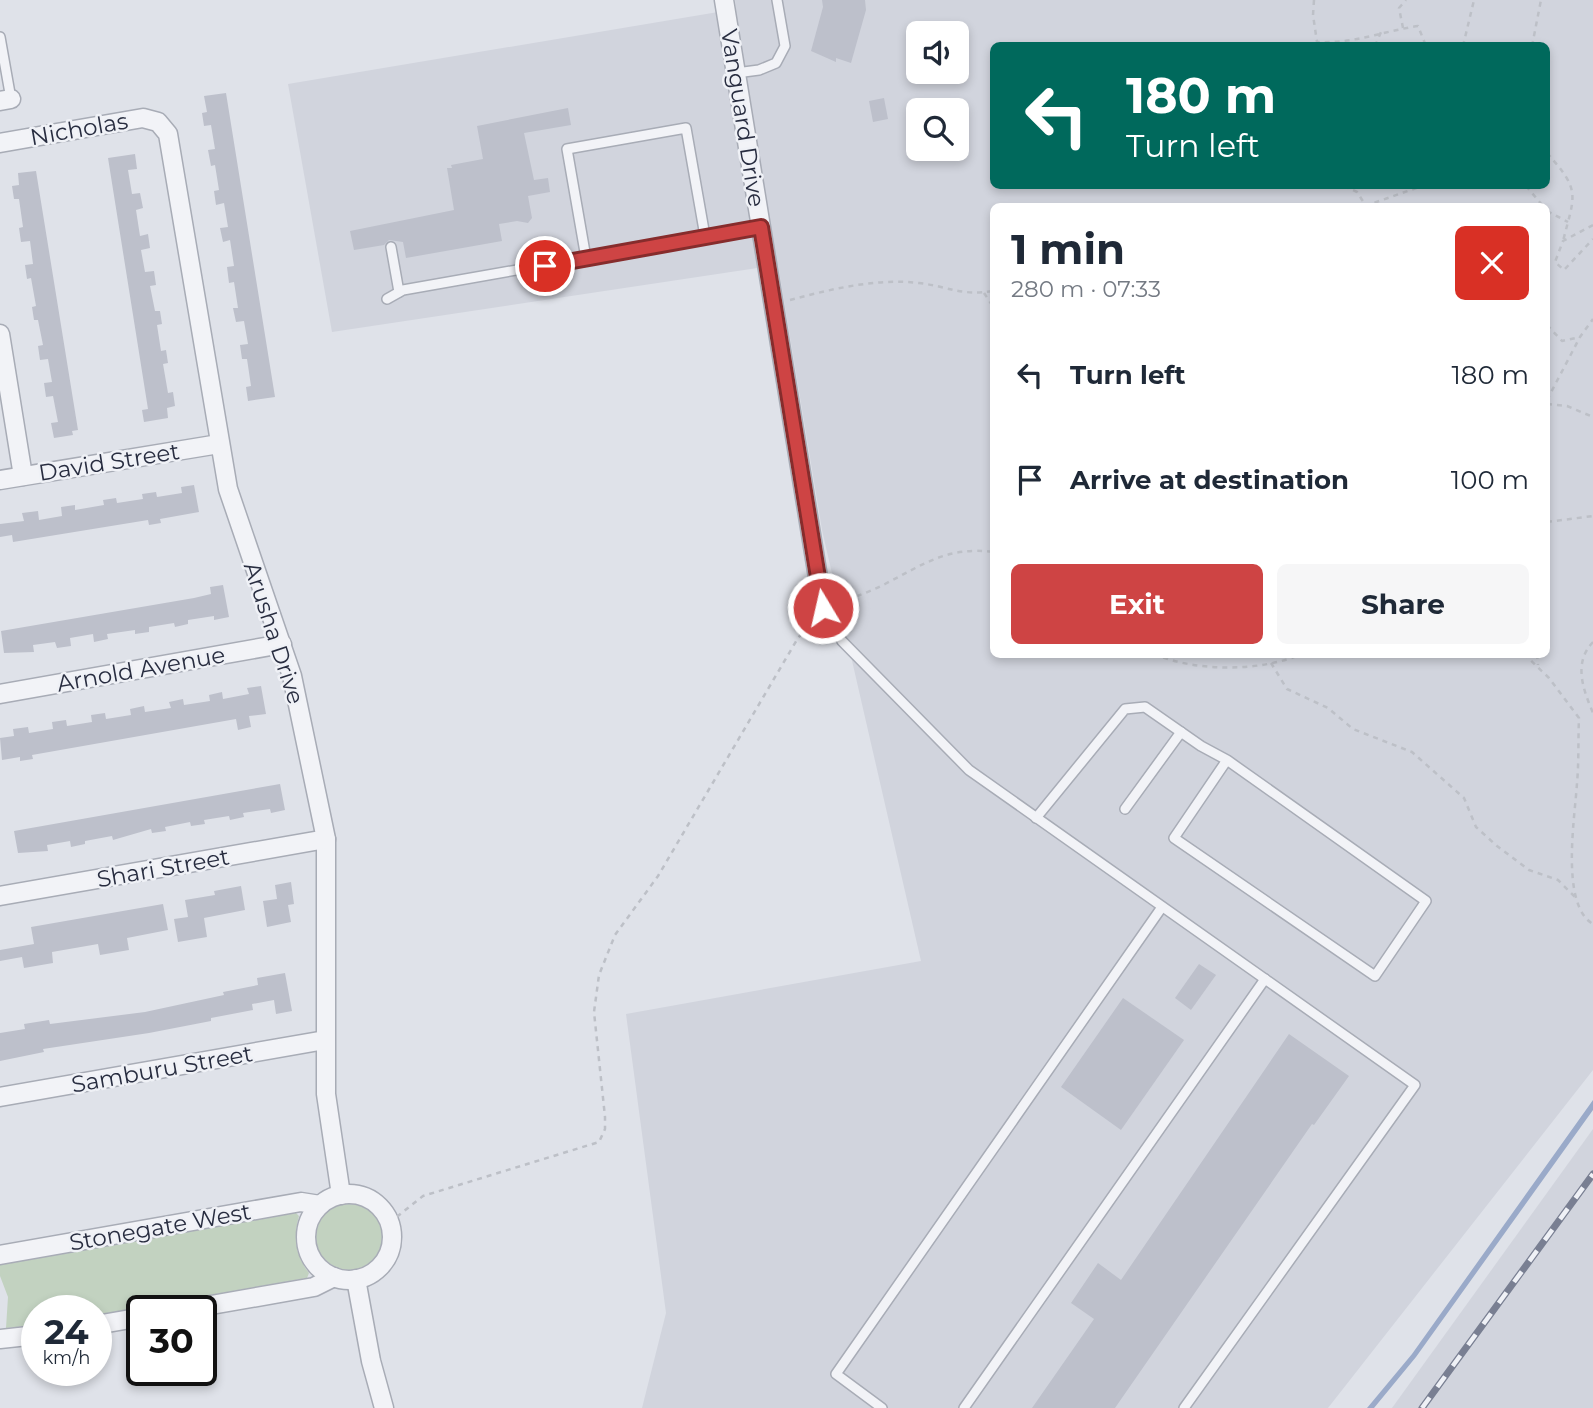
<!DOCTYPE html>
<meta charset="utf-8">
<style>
body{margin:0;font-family:Montserrat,sans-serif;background:#f6f6f7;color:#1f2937;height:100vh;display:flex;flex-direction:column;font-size:26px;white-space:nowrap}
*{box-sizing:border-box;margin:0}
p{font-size:23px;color:#747a83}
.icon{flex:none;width:38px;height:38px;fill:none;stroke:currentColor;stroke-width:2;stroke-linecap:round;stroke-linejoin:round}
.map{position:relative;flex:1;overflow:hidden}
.side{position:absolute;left:990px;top:203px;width:560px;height:455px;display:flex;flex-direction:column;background:#fff;border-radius:10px;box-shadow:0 4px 10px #0003}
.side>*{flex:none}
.hud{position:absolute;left:990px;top:42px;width:560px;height:147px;border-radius:10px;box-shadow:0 4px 10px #0003;background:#00695c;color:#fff;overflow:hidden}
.fabs{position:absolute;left:906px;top:21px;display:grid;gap:14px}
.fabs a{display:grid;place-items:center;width:63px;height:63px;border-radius:10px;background:#fff;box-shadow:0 4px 10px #0003;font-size:35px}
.speed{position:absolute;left:21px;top:1295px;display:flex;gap:14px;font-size:35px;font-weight:700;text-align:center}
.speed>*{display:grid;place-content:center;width:91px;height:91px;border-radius:50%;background:#fff;box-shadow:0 4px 10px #0003;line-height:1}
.speed small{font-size:18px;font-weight:400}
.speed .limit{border:4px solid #111;border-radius:10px;background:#fff;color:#111}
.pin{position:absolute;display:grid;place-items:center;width:60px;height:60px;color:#fff;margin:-30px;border:4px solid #fff;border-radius:50%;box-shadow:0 2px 7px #0007}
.me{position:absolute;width:77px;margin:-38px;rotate:351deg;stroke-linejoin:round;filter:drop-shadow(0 0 5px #0008)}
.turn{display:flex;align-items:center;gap:24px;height:147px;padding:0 21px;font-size:32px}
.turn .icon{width:91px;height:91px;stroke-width:2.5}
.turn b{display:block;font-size:49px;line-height:60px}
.round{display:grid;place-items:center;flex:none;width:74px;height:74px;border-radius:10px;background:#f6f6f7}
.head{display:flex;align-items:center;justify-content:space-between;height:119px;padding:0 21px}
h1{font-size:42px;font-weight:700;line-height:52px}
.button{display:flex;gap:14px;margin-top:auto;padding:14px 21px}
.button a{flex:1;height:80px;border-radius:10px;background:#ce4444;color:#fff;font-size:28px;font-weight:700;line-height:80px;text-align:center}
.button a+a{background:#f6f6f7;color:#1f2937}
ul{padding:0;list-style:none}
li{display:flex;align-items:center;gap:21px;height:105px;padding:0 21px}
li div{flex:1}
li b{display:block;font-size:26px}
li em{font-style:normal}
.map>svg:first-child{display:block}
.built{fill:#d1d4dd;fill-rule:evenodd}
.green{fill:#c2d2c0}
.water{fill:#9aaac9}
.building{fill:#bdc0cb}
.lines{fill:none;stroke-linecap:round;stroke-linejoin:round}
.service-casing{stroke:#a8acb6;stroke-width:12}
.minor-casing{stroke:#a8acb6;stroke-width:21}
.path{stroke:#bdc0c7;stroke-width:2.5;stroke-dasharray:5 5;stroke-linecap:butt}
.service{stroke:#f2f3f7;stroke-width:9}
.minor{stroke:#f2f3f7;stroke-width:18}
.rail-casing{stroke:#797f92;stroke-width:7}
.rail{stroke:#eff1f6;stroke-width:4.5;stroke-dasharray:13;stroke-linecap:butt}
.route-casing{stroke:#862c2c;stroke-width:18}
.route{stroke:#ce4444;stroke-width:12}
.labels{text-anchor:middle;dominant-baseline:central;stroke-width:5;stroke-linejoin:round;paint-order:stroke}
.street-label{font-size:23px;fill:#282d40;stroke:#eff1f6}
</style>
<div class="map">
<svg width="1593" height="1408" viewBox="0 0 1593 1408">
<rect width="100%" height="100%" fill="#dfe2e9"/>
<g class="built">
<path d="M735,0H1593V1070L1328,1408H642L666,1313L626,1014L921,961L822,530L778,265L332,332L288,84L736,9ZM919,33H957V72H919ZM994,46H1547V186H994ZM919,110H957V149H919ZM994,206H1547V654H994Z"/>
<path d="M1593,1129V1408H1392Z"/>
</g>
<g class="green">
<circle cx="349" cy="1237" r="33"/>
<path d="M296,1213L299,1216C293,1237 295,1255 309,1273L307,1278L96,1315V1311H37V1325L6,1328L8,1297L0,1276V1265Z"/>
</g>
<path class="water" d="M1593,1100V1110L1416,1357L1374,1408H1367L1412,1354Z"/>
<g class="building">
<path d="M822,0H865L866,10L851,63L836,58V62L811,51L823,7Z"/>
<path d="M226,93L275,397L248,401L246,387L251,386L247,359H242L240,345L248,344L244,321L236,322L233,308H238L234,282L229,283L227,267L234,266L230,240L223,242L220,228L228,227L224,203L216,205L214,191L219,190L215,165L211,166L208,150L215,149L211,125L204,126L202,113L207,112L204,96Z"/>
<path d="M884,98L888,119L873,122L869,101Z"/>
<path d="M568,108L571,125L524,133L534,180L548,178L550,192L528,196L532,218L528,223L517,221L499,224L502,241L406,258L403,242L389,240L384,245L354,250L350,231L454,210L447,168H452L451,165L483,159L477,126Z"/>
<path d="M135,154L137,169L128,170L132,194L140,193L143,208L136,210L140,236L148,234L150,248L141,250L145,272L154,271L156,285L150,286L155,311H160L162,324L157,325L161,351L166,350L168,363L163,364L168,393L173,392L175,406L167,408L168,418L144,422L142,410L148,409L108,158Z"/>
<path d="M36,171L78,430L72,431L73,435L54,438L51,423L58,422L53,396L46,397L44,383L52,382L48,359L40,360L38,346L43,345L38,320H34L32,307L36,306L31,278L27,279L25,265L33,264L30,241L21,242L19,228L23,227L19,199H14L12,186L19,185L18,173Z"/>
<path d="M194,485L199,512L160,519L161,523L149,525L148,520L13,542L12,535L0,537V524L24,521L22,513L38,511L39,520L62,516L61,507L75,505V510L104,505L103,500L116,498L117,503L143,499L142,494L156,492L157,497L182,493L181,487Z"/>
<path d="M223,585L229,617L214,620V616L188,620V624L175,627L174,623L149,627V632L135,634V630L107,634L108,639L94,642L93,634L70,638L71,646L57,648L55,642L33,645L34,652L4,653L1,631L194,598L211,594L210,587Z"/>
<path d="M261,686L266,714L249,716L251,727L238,730L236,719L32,755L33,759L20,761V757L2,760L0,738L14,736L13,729L28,727L29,733L53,729L52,722L66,720L67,726L92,722L91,715L105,713L106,719L131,715L130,709L144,706L145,712L171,708L169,702L183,699L184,705L210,701L209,695L222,692L223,699L249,694L247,688Z"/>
<path d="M280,784L285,810L271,813L270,809L243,813L244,817L230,820L229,816L204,820L205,824L191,826L190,822L165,827L166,831L152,833L151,829L113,840L112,836L85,841V844L71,847L70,841L47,845L48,851L18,853L14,831Z"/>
<path d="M291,882L294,904L288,905L291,922L267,927L263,901L277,899L275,885Z"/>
<path d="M241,886L245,910L204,918L207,937L178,942L174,919L188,917L185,900L215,895L214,891Z"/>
<path d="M163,904L168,930L127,938L129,950L100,955L98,944L52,952L53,963L24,968L22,957L0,961V950L34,944L31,927Z"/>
<path d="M1199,964L1216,975L1191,1010L1175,998Z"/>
<path d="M285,973L292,1011L276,1014L274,1000L252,1004L253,1010L211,1018V1021L149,1033L43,1049L44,1052L0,1061V1033L25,1029L24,1024L49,1020L50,1024L145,1012L224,995L223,992L258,985L257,978Z"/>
<path d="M1123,998L1184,1040L1121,1130L1061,1087Z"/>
<path d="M1289,1034L1349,1076L1314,1125L1312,1124L1115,1408H1032L1094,1319L1071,1303L1098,1263L1121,1280Z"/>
</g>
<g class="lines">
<g class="service-casing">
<g id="service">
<path d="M0,37L11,99"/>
<path d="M736,73L759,70L776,63L785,46L777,0"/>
<path d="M391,247L399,292"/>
<path d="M586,258L567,149L686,128L705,236"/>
<path d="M387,299L403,290L761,227"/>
<path d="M823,608L842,641L969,770L1415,1085L1184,1408"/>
<path d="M1125,809L1181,732"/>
<path d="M1036,818L1125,709L1145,707L1201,746L1227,760L1426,901L1375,976L1174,838L1227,760"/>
<path d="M882,1408L836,1374L1162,907"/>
<path d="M964,1408L1265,979"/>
</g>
</g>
<g class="minor-casing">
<g id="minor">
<path d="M724,0L823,608"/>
<path d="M0,101L11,99"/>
<path d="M0,143L143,118L158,122L168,134L228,489L292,676L326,839V1094L341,1195"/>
<path d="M0,334L23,476"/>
<path d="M0,480L219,444"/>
<path d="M0,694L282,644"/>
<path d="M0,896L326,839"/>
<path d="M0,1097L325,1040"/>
<circle cx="349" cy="1237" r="43"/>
<path d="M0,1255L301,1202L320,1205"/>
<path d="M356,1279L371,1361L384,1408"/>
<path d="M177,1311L314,1287L334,1277"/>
<path d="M96,1325L142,1317"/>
<path d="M0,1339L37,1335"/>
</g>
</g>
<g class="path">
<path d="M1314,0L1313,15L1317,42C1353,44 1384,31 1418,26L1426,46"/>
<path d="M1403,28L1399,8L1406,0"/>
<path d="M1375,46L1381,32"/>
<path d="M1463,46L1474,0"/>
<path d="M1532,46L1541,0"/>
<path d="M1547,153C1581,191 1575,194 1563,241"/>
<path d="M1344,186L1357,192L1366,206"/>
<path d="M1526,186L1543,206"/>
<path d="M1365,206L1422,186"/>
<path d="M1547,211L1568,222"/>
<path d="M1593,225L1563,241L1555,262L1564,270L1593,239"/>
<path d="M984,293L994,308"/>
<path d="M790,300C832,289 876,278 919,283C951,287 959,296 994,291"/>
<path d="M1547,325L1562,341L1580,337"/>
<path d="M1547,400L1580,337L1593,319"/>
<path d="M1547,404L1567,406L1593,417"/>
<path d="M1547,522L1593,516"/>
<path d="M838,603C854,597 870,592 885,584C924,564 948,546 994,552"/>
<path d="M1593,642C1573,663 1583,689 1593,713"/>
<path d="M1154,654C1196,672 1260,672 1302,654"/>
<path d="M1524,654L1549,678L1579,718C1578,739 1579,762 1577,783C1575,817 1560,905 1593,924"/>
<path d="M1537,654L1538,665"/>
<path d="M1271,663L1287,689L1328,708L1353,729L1412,752L1464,798L1476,827L1497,846L1529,870L1558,880L1576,898"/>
<path d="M389,1223L423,1196L599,1142L605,1129V1117L594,1012L599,975L615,935L658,876L798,638L813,620"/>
</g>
<use href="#service" class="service"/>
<use href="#minor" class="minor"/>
<g class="rail-casing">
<path id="rail" d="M1422,1408L1593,1174"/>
</g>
<use href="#rail" class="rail"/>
</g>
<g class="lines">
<g class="route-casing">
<path id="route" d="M545,266L761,227L823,608"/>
</g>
<use href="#route" class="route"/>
</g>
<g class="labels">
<g class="street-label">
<text transform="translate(743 118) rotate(81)">Vanguard Drive</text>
<text transform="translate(79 129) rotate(-10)">Nicholas</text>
<text transform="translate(109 462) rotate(-9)">David Street</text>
<text transform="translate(274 633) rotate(72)">Arusha Drive</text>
<text transform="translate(141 669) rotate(-10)">Arnold Avenue</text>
<text transform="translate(163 868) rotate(-10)">Shari Street</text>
<text transform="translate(162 1069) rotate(-10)">Samburu Street</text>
<text transform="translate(160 1227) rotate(-10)">Stonegate West</text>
</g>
</g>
</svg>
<div class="fabs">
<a><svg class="icon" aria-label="sound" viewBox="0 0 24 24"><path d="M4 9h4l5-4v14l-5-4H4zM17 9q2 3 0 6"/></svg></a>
<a><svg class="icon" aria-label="search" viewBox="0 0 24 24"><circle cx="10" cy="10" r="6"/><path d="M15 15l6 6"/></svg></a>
</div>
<div class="speed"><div>24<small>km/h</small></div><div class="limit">30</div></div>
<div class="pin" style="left:545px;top:266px;background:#d93025"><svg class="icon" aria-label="arrive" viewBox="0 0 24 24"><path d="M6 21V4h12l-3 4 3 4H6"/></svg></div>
<svg class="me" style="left:823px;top:608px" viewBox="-20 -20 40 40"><circle r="17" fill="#ce4444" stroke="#fff" stroke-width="3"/><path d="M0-11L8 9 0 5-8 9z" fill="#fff"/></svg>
<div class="hud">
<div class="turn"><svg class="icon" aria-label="left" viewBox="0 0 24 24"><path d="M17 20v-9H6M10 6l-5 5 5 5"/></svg><div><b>180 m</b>Turn left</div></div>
</div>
<section class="side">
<div class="head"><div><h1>1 min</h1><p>280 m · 07:33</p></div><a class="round" style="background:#d93025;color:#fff"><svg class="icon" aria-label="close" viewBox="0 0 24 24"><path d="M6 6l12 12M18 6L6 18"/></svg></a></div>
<ul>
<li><svg class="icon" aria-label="left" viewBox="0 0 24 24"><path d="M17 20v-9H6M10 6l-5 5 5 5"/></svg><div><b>Turn left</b></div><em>180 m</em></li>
<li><svg class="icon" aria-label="arrive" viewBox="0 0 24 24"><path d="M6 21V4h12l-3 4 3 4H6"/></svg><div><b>Arrive at destination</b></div><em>100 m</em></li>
</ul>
<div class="button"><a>Exit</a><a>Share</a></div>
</section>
</div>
